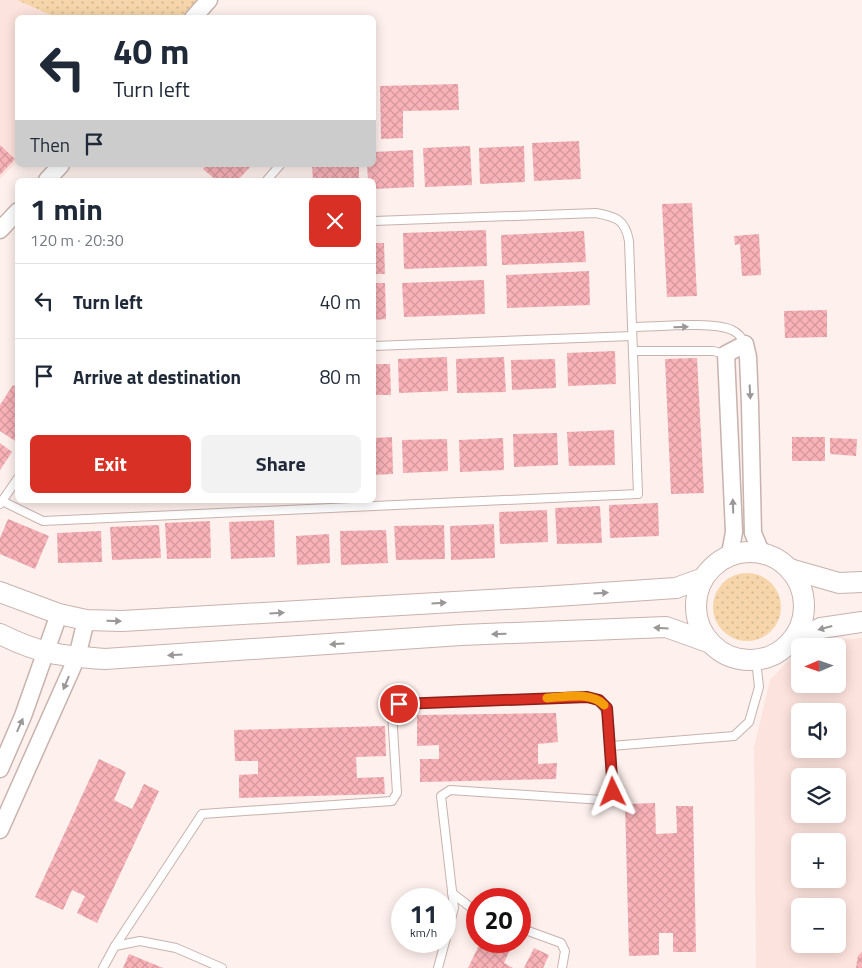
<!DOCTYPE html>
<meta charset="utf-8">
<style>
body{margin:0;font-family:"Titillium Web",sans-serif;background:#f2f2f3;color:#1f2937;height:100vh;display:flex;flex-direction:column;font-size:19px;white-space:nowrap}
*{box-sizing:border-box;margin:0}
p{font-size:16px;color:#747a83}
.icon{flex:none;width:28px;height:28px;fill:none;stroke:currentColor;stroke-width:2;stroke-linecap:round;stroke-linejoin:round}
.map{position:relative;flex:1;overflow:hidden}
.side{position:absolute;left:15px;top:178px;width:361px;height:325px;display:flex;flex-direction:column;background:#fff;border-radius:8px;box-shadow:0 2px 12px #0003}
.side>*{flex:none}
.banner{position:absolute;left:15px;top:15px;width:361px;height:152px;border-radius:8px;box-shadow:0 2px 12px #0003;background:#fff;color:#1f2937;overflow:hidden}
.needle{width:32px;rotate:268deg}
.fabs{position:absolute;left:791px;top:638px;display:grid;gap:10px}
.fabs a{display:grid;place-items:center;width:55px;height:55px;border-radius:8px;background:#fff;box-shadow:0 2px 12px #0003;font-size:25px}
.speed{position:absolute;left:391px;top:888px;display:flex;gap:10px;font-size:25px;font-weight:700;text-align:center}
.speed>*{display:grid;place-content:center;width:65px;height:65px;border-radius:50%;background:#fff;box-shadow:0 2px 12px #0003;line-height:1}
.speed small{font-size:12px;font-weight:400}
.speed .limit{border:8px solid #d22;background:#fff;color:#111}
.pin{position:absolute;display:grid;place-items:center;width:42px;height:42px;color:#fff;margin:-21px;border:2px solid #fff;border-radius:50%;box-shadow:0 1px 5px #0007}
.me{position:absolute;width:55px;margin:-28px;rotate:358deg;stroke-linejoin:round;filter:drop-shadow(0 0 4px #0008)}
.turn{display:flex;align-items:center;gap:18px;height:105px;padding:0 15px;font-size:22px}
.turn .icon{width:65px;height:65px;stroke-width:2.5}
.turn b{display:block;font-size:35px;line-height:42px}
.then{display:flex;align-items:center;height:48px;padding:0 15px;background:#0003;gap:10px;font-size:19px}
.round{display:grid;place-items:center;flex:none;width:52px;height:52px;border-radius:8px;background:#f2f2f3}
.head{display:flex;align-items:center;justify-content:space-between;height:85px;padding:0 15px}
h1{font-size:30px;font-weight:700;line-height:38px}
.action{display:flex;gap:10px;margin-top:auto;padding:10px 15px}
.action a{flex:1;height:58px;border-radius:8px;background:#d93025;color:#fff;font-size:20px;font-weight:700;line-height:58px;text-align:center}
.action a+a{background:#f2f2f3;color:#1f2937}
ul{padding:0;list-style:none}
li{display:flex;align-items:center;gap:15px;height:75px;padding:0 15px;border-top:1px solid #e0e1e3}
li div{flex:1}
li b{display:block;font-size:19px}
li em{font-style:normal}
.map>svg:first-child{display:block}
.built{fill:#fde3dd;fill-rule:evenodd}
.grass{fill:url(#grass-dots)}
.building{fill:url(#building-cross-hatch)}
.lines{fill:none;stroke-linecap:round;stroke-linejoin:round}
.service-casing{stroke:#c8b2ad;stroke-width:10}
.minor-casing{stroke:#c8b2ad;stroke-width:19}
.tertiary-casing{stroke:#c8b2ad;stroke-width:22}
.service{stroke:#fff;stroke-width:8}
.minor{stroke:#fff;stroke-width:16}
.tertiary{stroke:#fff;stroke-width:20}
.oneway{fill:#9a9796}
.route-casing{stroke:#8d1f18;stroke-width:12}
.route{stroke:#d93025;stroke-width:9}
.slow{stroke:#f59e0b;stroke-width:9}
</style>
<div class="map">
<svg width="862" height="968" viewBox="0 0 862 968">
<defs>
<pattern id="grass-dots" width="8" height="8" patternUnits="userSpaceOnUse" patternTransform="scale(1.25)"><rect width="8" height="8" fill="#f5d5a9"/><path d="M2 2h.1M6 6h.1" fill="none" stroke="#d2b691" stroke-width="1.8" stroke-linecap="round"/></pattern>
<pattern id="building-cross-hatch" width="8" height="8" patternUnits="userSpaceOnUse" patternTransform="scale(1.25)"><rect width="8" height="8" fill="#f8b2b8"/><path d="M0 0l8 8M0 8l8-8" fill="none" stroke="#d4989d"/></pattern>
</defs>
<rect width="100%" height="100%" fill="#fef0ec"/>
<g class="built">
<path d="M0,0H17L55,17L18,18L17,162L0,179Z"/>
<path d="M862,638V968H756L754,747L770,680L788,661L800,655V684H838V646H819L829,641ZM800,711H838V749H800ZM800,776H838V814H800ZM800,841H838V879H800ZM800,906H838V944H800Z"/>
</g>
<g class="grass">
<path d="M17,0H202L182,18L55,17Z"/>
<circle cx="747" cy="607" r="34"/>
</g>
<g class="building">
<path d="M458,84L459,110L403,111V138L381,139L380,86Z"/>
<path d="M579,141L581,179L534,181L532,143Z"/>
<path d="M0,145L15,159L0,175Z"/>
<path d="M470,146L472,185L425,187L423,148Z"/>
<path d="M524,146L525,182L480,184L479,148Z"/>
<path d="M413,150L414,187L374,189V180H368L367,165H374V152Z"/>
<path d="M206,165H252L238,180H216L203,169Z"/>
<path d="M312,165H359V180H313Z"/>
<path d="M692,203L697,296L667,297L662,204Z"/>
<path d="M486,230L487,266L404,269L403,233Z"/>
<path d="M584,231L586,262L502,265L501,235Z"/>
<path d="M759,234L761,275L742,276L740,244L735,245L734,236Z"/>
<path d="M374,243H384L385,274H374Z"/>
<path d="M589,271L590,305L507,308L506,275Z"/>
<path d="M484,280L485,314L404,317L402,283Z"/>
<path d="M374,283H385L386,319L374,320Z"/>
<path d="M827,310V337L785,338L784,311Z"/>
<path d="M615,351L616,384L568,386L567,353Z"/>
<path d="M447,357L448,391L399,393L398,359Z"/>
<path d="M504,357L506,392L457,393L456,359Z"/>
<path d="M697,358L704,493L671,494L665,359Z"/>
<path d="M555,359L556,388L512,390L511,360Z"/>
<path d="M374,364H390L391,395H374Z"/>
<path d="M13,385L18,388V438L15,441L0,431V405Z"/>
<path d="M614,430L615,465L569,466L567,432Z"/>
<path d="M557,433L558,465L514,467L513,434Z"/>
<path d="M392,437L393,474L374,475V438Z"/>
<rect x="792" y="437" width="33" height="24"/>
<path d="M503,438L504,470L460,472L459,440Z"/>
<path d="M830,438L857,439L856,456L830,454Z"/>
<path d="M447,439L448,471L403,473L402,440Z"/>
<path d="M0,443L12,452L0,470Z"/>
<path d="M658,503L659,536L610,538L609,505Z"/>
<path d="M600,506L602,543L557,544L555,508Z"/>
<path d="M547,510L548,542L500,544L499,512Z"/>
<path d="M8,519L49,536L35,569L0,554V538Z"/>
<path d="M274,520L275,557L231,559L229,522Z"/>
<path d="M210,521L211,558L167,559L165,523Z"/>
<path d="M494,524L495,558L451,560L450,526Z"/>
<path d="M159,525L161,558L112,560L110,527Z"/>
<path d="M444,525L445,559L396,560L394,526Z"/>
<path d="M386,530L388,563L341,565L340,531Z"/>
<path d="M101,531L102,562L58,563L57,533Z"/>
<path d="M329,534L330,563L297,565L296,536Z"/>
<path d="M556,713L558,742L538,744V764L557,763L556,779L420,782V759H439V745L417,746V715Z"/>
<path d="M385,726L386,756L356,757L357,778L384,777L385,794L239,798V775L258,774V761H235L234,730Z"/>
<path d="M99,759L126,772L114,800L132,809L144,784L159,791L97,923L77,913L85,896L72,890L63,910L35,897Z"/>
<path d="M655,803L656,834L677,833L676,806H693L696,952H673V933H659V955L629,956L625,804Z"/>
<path d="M481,941H514L504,963L513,968H468Z"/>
<path d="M534,948L549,955L543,968H524Z"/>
<path d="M862,952V968H856L858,956Z"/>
<path d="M129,954L163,968H123Z"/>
</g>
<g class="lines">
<g class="service-casing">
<g id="service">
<path d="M267,180L280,165"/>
<path d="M632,327C656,327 711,321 732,330C738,333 742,337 745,344"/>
<path d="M374,346L632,336"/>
<path d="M633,351H713L726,354"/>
<path d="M2,501L43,521L638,494L629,241C625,219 616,217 596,213L374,221"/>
<path d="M0,504L18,478"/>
<path d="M452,893L478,913"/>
<path d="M520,928L561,943L565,951L562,968"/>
<path d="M115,946L202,814L392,801L397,793L392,713L399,704L587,697C613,704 608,723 611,746"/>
<path d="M103,968L115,946L140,941L176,948L222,968"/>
<path d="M438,968L454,908L441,796L450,790L603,800L613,792L611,746L734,736L749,722L759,687L756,660"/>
</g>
</g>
<g class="minor-casing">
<g id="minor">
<path d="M193,18L209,0"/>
<path d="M47,180L61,165"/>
<path d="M0,230L18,211"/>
<path d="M730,554L734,532L726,354L745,344L748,357L750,404L753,533L761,552"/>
<path d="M0,769L23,716L59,614"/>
<path d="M0,830L77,657L86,620"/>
</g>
</g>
<g class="tertiary-casing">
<g id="tertiary">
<circle cx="750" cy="606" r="54"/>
<path d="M790,569L839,583L862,582"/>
<path d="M0,592L59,614L86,620L122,621L541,597L676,588L701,579"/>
<path d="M0,634C40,654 61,656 105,659L461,635L666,627L708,642"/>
<path d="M790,643L821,628L862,622"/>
</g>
</g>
<use href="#service" class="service"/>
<use href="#minor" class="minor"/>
<use href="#tertiary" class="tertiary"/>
</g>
<defs><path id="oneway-solid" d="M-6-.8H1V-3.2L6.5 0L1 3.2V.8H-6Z" transform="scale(1.25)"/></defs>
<g class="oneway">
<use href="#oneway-solid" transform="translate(681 327) rotate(-1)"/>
<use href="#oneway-solid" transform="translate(750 392) rotate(87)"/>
<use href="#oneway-solid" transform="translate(733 506) rotate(-92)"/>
<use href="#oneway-solid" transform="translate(601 593) rotate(-4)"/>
<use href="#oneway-solid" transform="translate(439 603) rotate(-3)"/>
<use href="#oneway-solid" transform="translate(277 613) rotate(-3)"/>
<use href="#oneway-solid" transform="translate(114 621) rotate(2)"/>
<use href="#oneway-solid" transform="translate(661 628) rotate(-176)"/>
<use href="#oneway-solid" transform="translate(825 628) rotate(165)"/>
<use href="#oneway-solid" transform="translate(499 634) rotate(178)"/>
<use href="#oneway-solid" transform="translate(337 644) rotate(176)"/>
<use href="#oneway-solid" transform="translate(175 655) rotate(176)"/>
<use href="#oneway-solid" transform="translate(66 683) rotate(113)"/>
<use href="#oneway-solid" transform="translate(20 725) rotate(-66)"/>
</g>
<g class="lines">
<g class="route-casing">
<path id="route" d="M399,704L587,697L599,700L607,708L613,792"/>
</g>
<use href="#route" class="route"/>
<path class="slow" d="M547,698C564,697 591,691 604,705"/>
</g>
</svg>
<div class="fabs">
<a><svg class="needle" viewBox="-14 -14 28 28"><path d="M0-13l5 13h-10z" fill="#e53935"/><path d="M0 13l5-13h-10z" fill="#747a83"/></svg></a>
<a><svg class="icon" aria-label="sound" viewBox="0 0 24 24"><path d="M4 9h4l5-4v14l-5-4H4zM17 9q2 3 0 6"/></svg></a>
<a><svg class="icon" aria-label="layers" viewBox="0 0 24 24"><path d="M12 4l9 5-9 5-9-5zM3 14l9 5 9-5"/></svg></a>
<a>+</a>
<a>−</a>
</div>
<div class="speed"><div>11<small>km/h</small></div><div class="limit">20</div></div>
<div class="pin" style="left:399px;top:704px;background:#d93025"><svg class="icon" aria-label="arrive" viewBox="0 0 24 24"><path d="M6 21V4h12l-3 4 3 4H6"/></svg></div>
<svg class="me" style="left:613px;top:792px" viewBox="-20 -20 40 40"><path d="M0-17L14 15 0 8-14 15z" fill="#d93025" stroke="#fff" stroke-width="4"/></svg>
<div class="banner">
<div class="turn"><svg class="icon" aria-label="left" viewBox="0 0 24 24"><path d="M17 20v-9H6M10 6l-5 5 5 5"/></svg><div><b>40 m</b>Turn left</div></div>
<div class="then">Then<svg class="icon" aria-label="arrive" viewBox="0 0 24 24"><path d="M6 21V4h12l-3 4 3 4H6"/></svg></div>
</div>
<section class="side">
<div class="head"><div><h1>1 min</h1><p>120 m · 20:30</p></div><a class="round" style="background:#d93025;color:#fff"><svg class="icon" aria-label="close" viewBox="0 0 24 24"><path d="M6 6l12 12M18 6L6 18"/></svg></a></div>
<ul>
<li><svg class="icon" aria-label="left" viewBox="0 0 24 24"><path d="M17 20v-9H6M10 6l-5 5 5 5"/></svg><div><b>Turn left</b></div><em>40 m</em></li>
<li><svg class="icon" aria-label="arrive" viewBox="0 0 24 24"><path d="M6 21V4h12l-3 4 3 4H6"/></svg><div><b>Arrive at destination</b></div><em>80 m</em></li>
</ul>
<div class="action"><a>Exit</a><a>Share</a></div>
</section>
</div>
